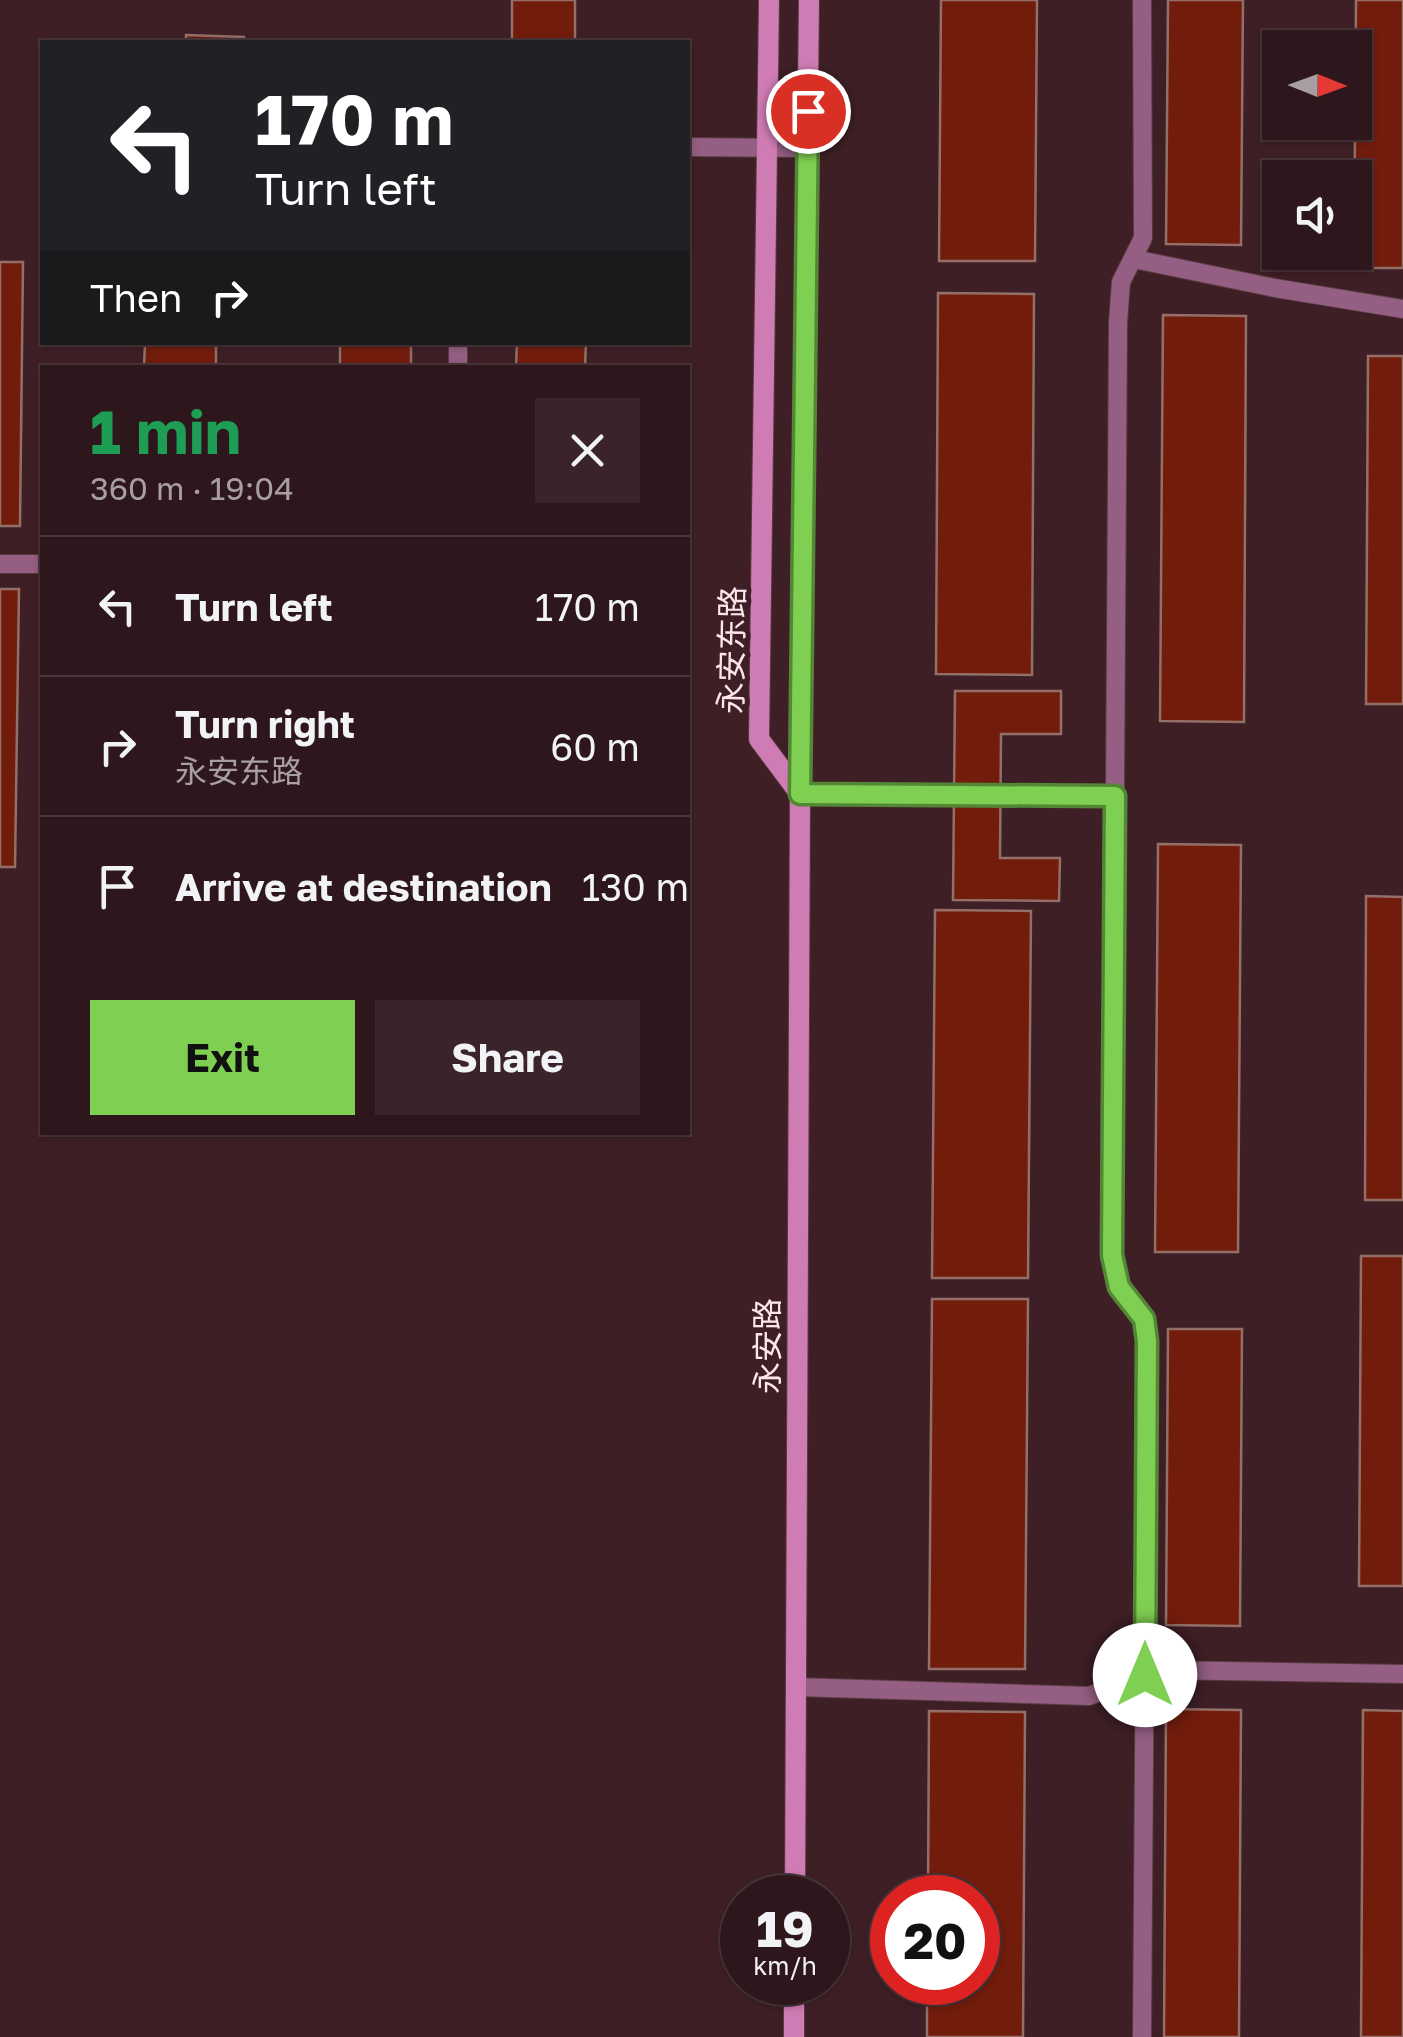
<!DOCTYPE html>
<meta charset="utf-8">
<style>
body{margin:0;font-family:"Golos Text","Noto Sans SC",sans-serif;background:#3a2429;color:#f1f3f6;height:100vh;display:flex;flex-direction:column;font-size:38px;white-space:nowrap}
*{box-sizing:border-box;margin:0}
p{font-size:32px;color:#a79fa3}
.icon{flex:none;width:55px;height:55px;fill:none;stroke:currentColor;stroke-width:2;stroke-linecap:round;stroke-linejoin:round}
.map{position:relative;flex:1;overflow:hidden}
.details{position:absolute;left:40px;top:365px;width:650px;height:770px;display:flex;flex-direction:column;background:#2e171c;border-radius:0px;box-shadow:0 2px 8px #0004,0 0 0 2px #49363b}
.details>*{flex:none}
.hud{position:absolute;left:40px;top:40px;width:650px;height:305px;border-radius:0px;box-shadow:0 2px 8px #0004,0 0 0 2px #49363b;background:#202124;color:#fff;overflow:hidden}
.needle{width:65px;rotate:91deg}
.controls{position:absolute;left:1262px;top:30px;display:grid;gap:20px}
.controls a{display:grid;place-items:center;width:110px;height:110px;border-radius:0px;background:#2e171c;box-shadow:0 2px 8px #0004,0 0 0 2px #49363b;font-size:50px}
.speed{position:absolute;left:720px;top:1875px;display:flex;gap:20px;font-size:50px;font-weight:700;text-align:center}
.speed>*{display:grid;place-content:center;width:130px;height:130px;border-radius:50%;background:#2e171c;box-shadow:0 2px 8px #0004,0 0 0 2px #49363b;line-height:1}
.speed small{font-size:25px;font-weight:400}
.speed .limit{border:15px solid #d22;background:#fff;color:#111}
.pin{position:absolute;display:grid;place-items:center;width:85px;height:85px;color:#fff;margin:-42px;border:5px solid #fff;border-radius:50%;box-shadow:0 2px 10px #0007}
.me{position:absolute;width:110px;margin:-55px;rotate:0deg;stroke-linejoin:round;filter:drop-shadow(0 0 8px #0008)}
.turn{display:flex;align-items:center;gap:35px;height:210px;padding:0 50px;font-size:45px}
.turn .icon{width:130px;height:130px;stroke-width:2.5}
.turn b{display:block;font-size:70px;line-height:85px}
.then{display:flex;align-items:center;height:95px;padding:0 50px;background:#0003;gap:20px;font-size:38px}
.round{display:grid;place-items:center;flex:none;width:105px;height:105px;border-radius:0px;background:#3a2429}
.headline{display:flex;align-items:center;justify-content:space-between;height:170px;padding:0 50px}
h1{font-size:60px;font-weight:700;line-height:75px;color:#1e9e55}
.button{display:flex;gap:20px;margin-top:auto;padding:20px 50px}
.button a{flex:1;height:115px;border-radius:0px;background:#7fd052;color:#111;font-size:40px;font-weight:700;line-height:115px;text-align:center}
.button a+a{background:#3a2429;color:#f1f3f6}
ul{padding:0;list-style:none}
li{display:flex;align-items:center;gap:30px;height:140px;padding:0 50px;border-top:2px solid #49363b}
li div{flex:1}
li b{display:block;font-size:38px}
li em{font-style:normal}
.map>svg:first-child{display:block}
.building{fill:#721c0c;stroke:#936f67;stroke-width:2.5}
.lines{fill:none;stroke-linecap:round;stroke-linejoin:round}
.lane-casing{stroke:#593b41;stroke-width:20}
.secondary-casing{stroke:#593b41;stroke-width:22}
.lane{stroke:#945f82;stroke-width:18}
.secondary{stroke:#d07cb4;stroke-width:20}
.route-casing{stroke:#538735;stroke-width:25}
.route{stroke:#7fd052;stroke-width:18}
.labels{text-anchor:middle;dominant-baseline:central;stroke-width:10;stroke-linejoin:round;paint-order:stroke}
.street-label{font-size:32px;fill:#fce6ea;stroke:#3e1f26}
</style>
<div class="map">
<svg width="1403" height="2037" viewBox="0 0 1403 2037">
<rect width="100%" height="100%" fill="#3e1f26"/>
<g class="building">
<rect x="512" y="0" width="63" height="42"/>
<path d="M941,0H1037L1035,261H939Z"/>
<path d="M1168,0H1243L1241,245L1166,244Z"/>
<path d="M1356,0H1403V268H1354Z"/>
<path d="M186,35L244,37V42H186Z"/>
<path d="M0,262H23L20,526H0Z"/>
<path d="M938,293L1034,294L1032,675L936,674Z"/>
<path d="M1163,315L1246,316L1244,722L1160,721Z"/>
<path d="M145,342H216V368H144Z"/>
<rect x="340" y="342" width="71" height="26"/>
<path d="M517,342H586L585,368H516Z"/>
<path d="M1368,356H1403V704H1366Z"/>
<path d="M0,589H19L15,867H0Z"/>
<path d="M955,691H1061V734H1001L1000,858H1060L1059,901L953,900Z"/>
<path d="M1158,844L1241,845L1238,1252H1155Z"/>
<path d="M1366,896L1403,897V1200H1365Z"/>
<path d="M935,910L1031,911L1028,1278H932Z"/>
<path d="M1361,1256H1403V1586H1359Z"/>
<path d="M932,1299H1028L1025,1669H929Z"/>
<path d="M1168,1329H1242L1240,1626L1166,1625Z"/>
<path d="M1166,1709L1241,1710L1239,2037H1164Z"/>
<path d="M1363,1710L1403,1711V2037H1361Z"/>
<path d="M929,1711L1025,1712L1023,2037H927V1982H978V1898H928Z"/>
</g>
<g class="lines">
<g class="lane-casing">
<g id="lane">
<path d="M688,147L808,148"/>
<path d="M1134,259L1275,288L1403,309"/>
<path d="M458,342V368"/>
<path d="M0,564H42"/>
<path d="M800,794L1115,796"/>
<path d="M796,1687L1089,1696L1157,1670L1403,1674"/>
<path d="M1142,2037L1147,1341L1144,1319L1119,1287L1112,1255L1118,322L1121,282L1143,238L1142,0"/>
</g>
</g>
<g class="secondary-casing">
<g id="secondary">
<path d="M769,0L759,739L800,794"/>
<path d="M795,1898L800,794L809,0"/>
<path d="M794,2037V1982"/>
</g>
</g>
<use href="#lane" class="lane"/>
<use href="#secondary" class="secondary"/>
</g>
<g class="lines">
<g class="route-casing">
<path id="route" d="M808,111L800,794L1115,796L1112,1255L1119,1287L1144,1319L1147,1341L1145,1675"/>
</g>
<use href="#route" class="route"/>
</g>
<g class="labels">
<g class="street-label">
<text transform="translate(731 650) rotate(-89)">永安东路</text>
<text transform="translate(767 1346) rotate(-90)">永安路</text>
</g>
</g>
</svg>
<div class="controls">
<a><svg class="needle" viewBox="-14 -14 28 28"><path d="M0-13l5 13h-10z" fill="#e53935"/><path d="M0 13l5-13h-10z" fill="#a79fa3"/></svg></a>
<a><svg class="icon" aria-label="sound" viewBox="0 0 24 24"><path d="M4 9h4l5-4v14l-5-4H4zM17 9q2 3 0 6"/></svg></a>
</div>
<div class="speed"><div>19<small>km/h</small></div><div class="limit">20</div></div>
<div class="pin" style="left:808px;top:111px;background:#d93025"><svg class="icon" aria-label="arrive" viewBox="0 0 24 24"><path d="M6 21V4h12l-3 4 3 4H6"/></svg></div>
<svg class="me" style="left:1145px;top:1675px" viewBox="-20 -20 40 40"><circle r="19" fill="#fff"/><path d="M0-13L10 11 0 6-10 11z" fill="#7fd052"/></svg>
<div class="hud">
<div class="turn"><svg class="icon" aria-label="left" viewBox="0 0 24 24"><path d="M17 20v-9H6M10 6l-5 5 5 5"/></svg><div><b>170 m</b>Turn left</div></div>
<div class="then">Then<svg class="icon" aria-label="right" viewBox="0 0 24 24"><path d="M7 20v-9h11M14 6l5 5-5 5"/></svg></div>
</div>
<section class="details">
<div class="headline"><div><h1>1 min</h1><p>360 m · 19:04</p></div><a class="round"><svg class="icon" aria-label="close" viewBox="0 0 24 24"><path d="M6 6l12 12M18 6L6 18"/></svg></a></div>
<ul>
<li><svg class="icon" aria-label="left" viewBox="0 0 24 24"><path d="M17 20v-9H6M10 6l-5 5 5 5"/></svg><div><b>Turn left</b></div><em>170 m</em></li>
<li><svg class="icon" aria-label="right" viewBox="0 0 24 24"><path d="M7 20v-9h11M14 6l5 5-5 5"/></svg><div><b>Turn right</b><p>永安东路</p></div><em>60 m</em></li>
<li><svg class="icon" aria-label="arrive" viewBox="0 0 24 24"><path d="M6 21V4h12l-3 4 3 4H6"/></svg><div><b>Arrive at destination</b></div><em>130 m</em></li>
</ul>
<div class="button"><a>Exit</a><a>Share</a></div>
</section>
</div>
